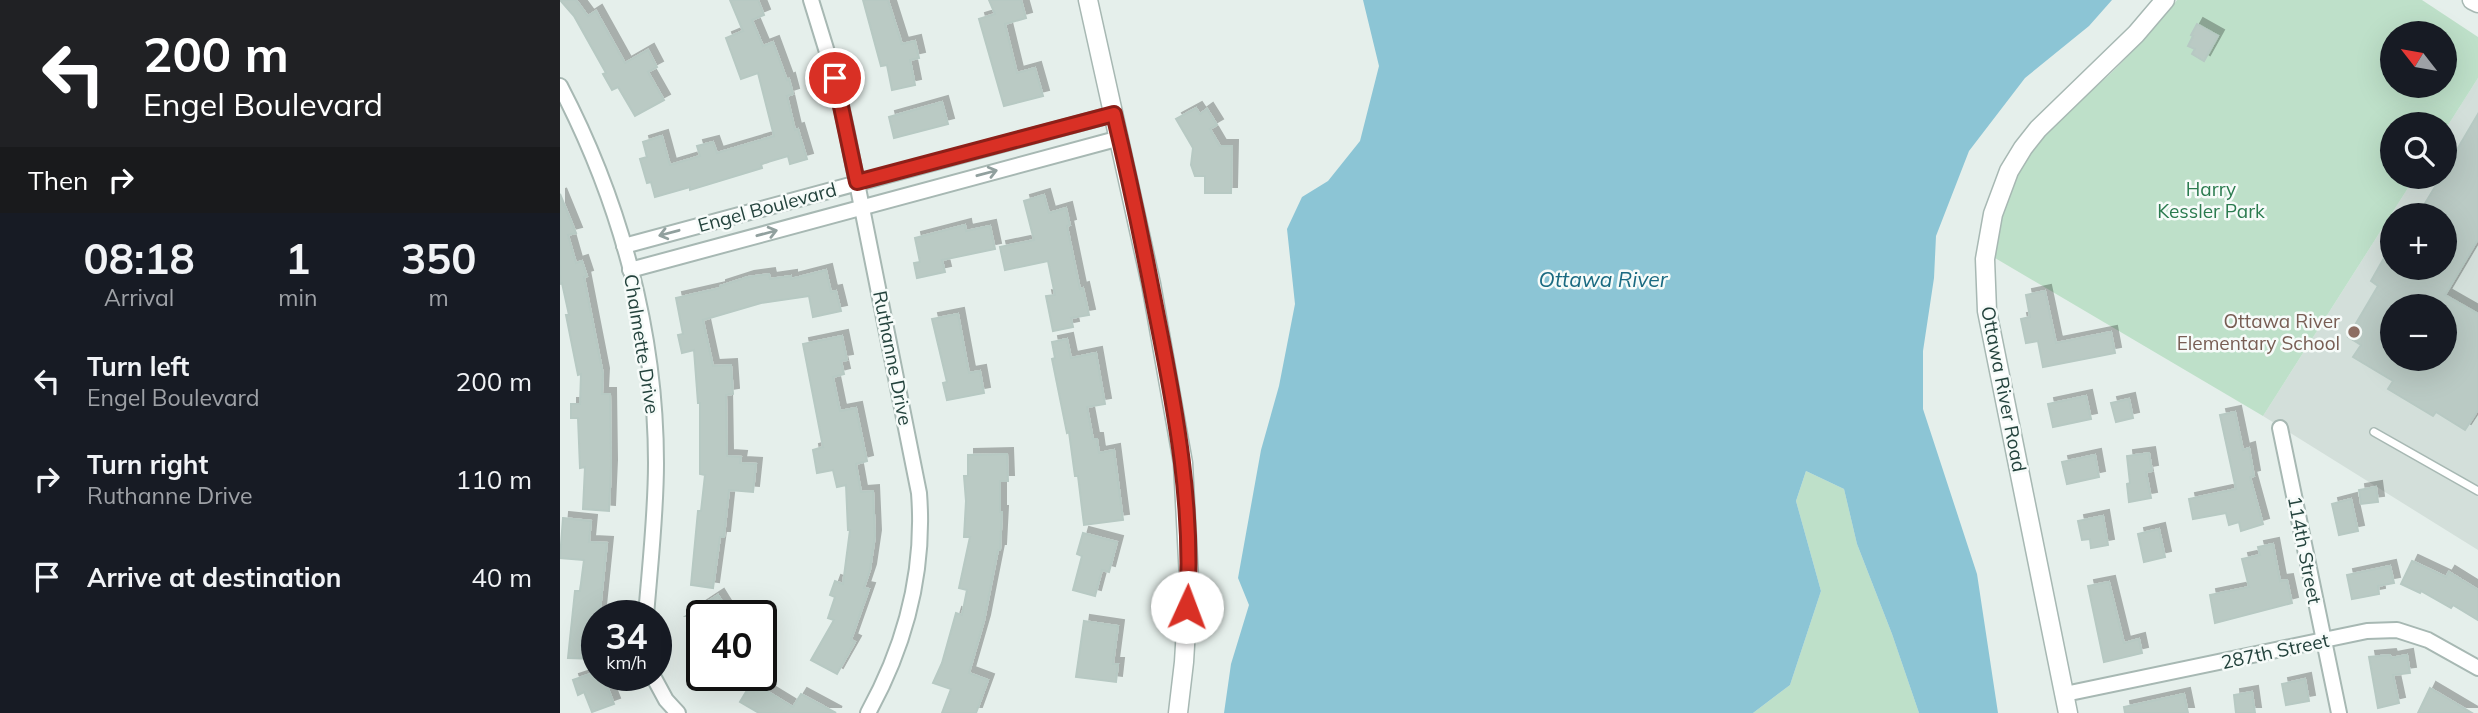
<!DOCTYPE html>
<meta charset="utf-8">
<style>
body{margin:0;font-family:Mulish,sans-serif;background:#20242c;color:#f1f3f6;height:100vh;display:flex;flex-direction:column;font-size:26px;white-space:nowrap}
*{box-sizing:border-box;margin:0}
p{font-size:23px;color:#9ea1a6}
.icon{flex:none;width:38px;height:38px;fill:none;stroke:currentColor;stroke-width:2;stroke-linecap:round;stroke-linejoin:round}
.map{position:relative;flex:1;overflow:hidden}
.details{display:flex;flex-direction:column;background:#171b24;width:560px}
.details>*{flex:none}
.guide{background:#202124;color:#fff;overflow:hidden}
.needle{width:46px;rotate:301deg}
.fabs{position:absolute;left:1820px;top:21px;display:grid;gap:14px}
.fabs a{display:grid;place-items:center;width:77px;height:77px;border-radius:50%;background:#171b24;box-shadow:0 7px 28px #0002;font-size:35px}
.speed{position:absolute;left:21px;top:600px;display:flex;gap:14px;font-size:35px;font-weight:700;text-align:center}
.speed>*{display:grid;place-content:center;width:91px;height:91px;border-radius:50%;background:#171b24;box-shadow:0 7px 28px #0002;line-height:1}
.speed small{font-size:18px;font-weight:400}
.speed .limit{border:4px solid #111;border-radius:10px;background:#fff;color:#111}
.pin{position:absolute;display:grid;place-items:center;width:60px;height:60px;color:#fff;margin:-30px;border:4px solid #fff;border-radius:50%;box-shadow:0 2px 7px #0007}
.me{position:absolute;width:77px;margin:-38px;rotate:2deg;stroke-linejoin:round;filter:drop-shadow(0 0 5px #0008)}
.turn{display:flex;align-items:center;gap:24px;height:147px;padding:0 28px;font-size:32px}
.turn .icon{width:91px;height:91px;stroke-width:2.5}
.turn b{display:block;font-size:49px;line-height:60px}
.then{display:flex;align-items:center;height:66px;padding:0 28px;background:#0003;gap:14px;font-size:26px}
.eta{display:flex;justify-content:space-evenly;align-items:center;height:119px;text-align:center}
.eta b{font-size:42px;font-weight:700;line-height:49px}
ul{padding:0;list-style:none}
li{display:flex;align-items:center;gap:21px;height:98px;padding:0 28px}
li div{flex:1}
li b{display:block;font-size:26px}
li em{font-style:normal}
main{display:flex;flex:1;min-height:0}
.map>svg:first-child{display:block}
.built{fill:#d3dfda;fill-rule:evenodd}
.green{fill:#bee0c9;fill-rule:evenodd}
.water{fill:#8cc5d5}
.building{fill:#bacac4;stroke:#b7c9c3;stroke-width:2;fill-rule:evenodd;filter:url(#shadow)}
.lines{fill:none;stroke-linecap:round;stroke-linejoin:round}
.service-casing{stroke:#a7b8b3;stroke-width:10}
.minor-casing{stroke:#a7b8b3;stroke-width:18}
.tertiary-casing{stroke:#a7b8b3;stroke-width:21}
.service{stroke:#fff;stroke-width:7}
.minor{stroke:#fff;stroke-width:14}
.tertiary{stroke:#fff;stroke-width:18}
.oneway{stroke:#91a09e}
.route-casing{stroke:#8d1f18;stroke-width:18}
.route{stroke:#d93025;stroke-width:12}
.education-dot{fill:#8d6e63;stroke:#f6fbf9;stroke-width:2.5}
.labels{text-anchor:middle;dominant-baseline:central;stroke-width:5;stroke-linejoin:round;paint-order:stroke}
.park-label{font-size:19px;fill:#2b7b4f;stroke:#f6fbf9}
.street-label{font-size:19px;fill:#23423c;stroke:#f6fbf9}
.education-label{font-size:19px;fill:#785e54;stroke:#f6fbf9;text-anchor:end}
.water-label{font-size:21px;font-style:italic;fill:#1a6a81;stroke:#f6fbf9}
</style>
<main>
<section class="details">
<div class="guide">
<div class="turn"><svg class="icon" aria-label="left" viewBox="0 0 24 24"><path d="M17 20v-9H6M10 6l-5 5 5 5"/></svg><div><b>200 m</b>Engel Boulevard</div></div>
<div class="then">Then<svg class="icon" aria-label="right" viewBox="0 0 24 24"><path d="M7 20v-9h11M14 6l5 5-5 5"/></svg></div>
</div>
<div class="eta">
<div><b>08:18</b><p>Arrival</p></div>
<div><b>1</b><p>min</p></div>
<div><b>350</b><p>m</p></div>
</div>
<ul>
<li><svg class="icon" aria-label="left" viewBox="0 0 24 24"><path d="M17 20v-9H6M10 6l-5 5 5 5"/></svg><div><b>Turn left</b><p>Engel Boulevard</p></div><em>200 m</em></li>
<li><svg class="icon" aria-label="right" viewBox="0 0 24 24"><path d="M7 20v-9h11M14 6l5 5-5 5"/></svg><div><b>Turn right</b><p>Ruthanne Drive</p></div><em>110 m</em></li>
<li><svg class="icon" aria-label="arrive" viewBox="0 0 24 24"><path d="M6 21V4h12l-3 4 3 4H6"/></svg><div><b>Arrive at destination</b></div><em>40 m</em></li>
</ul>
</section>
<div class="map">
<svg width="1918" height="713" viewBox="0 0 1918 713">
<defs>
<filter id="shadow"><feDropShadow dx="6" dy="-6" stdDeviation="0" flood-color="#0004"/></filter>
</defs>
<rect width="100%" height="100%" fill="#e5efeb"/>
<path class="built" d="M1918,78V550L1703,416L1855,177H1885V130ZM1832,215H1885V268H1832ZM1832,306H1885V359H1832Z"/>
<g class="green">
<path d="M1617,0H1862L1918,37V78L1885,130V124H1832V177H1855L1703,416L1435,258C1437,200 1466,150 1507,112C1521,99 1535,88 1548,76C1573,52 1596,27 1617,0ZM1832,33H1885V86H1832Z"/>
<path d="M1246,471L1284,489L1297,544L1332,634L1359,713H1193L1230,685L1261,591L1236,501Z"/>
</g>
<path class="water" d="M803,0H1552L1529,26L1465,78L1409,151L1376,236L1374,278L1363,351V409L1417,574L1438,713H1359L1332,634L1297,544L1284,489L1246,471L1236,501L1261,591L1230,685L1193,713H664L671,664L689,605L678,578L701,450L719,386L735,304L727,229L742,197L768,181L800,141L819,66Z"/>
<g class="building">
<path d="M0,0H16L28,16L36,11L65,63L88,50L97,67L88,72L104,100L75,116L58,87L52,90L43,74L46,73L14,16Z"/>
<path d="M170,0H198L204,15L192,20L203,46L213,42L227,80L229,79L233,94L227,96L235,130L238,129L247,159L230,164L228,156L201,164L202,168L130,190V187L95,197L91,182L87,183L80,159L87,157L83,142L102,136L110,165L140,156L137,146L153,142L157,153L214,136L198,73L181,79L166,38L183,31Z"/>
<path d="M303,0H328L342,44L355,41L359,58L350,60L355,85L332,90L327,65L321,66Z"/>
<path d="M429,0H461L466,18L445,24L457,73L475,68L483,96L444,106L419,19L435,14Z"/>
<path d="M1637,24L1658,36L1644,61L1632,54L1635,49L1628,46L1633,36L1631,35Z"/>
<path d="M382,102L388,124L334,138L329,117Z"/>
<path d="M636,108L640,114L647,109L657,125L650,129L660,146H672L671,193H645V176H635L631,165L633,148L616,119Z"/>
<path d="M1918,114V239L1885,295L1918,314V410L1905,430L1876,412L1873,416L1828,389L1833,381L1793,357L1801,345L1788,337L1818,286L1811,281L1832,244V268H1885V215H1858L1881,177H1885V170ZM1832,306H1885V359H1832Z"/>
<path d="M0,194L16,233L8,235L16,263L22,261L27,276L24,277L43,374L42,394H50L51,466L49,511L23,509L25,467L20,468L18,418H11V404H20L21,374L18,375L6,315H9L2,283L0,284Z"/>
<path d="M484,195L489,213L506,208L510,225L507,226L520,289L523,288L529,315L511,318L513,327L493,331L486,296L495,295L488,261L445,270L440,247L474,240L464,201Z"/>
<path d="M405,225L406,231L430,226L435,249L382,260L385,272L357,278L354,263L360,262L355,238Z"/>
<path d="M266,270L271,292L276,291L281,311L253,317L249,296L201,303L143,320L153,366L171,365L173,394L166,395L167,456L181,457L180,463L196,464L193,492L169,490L164,537H160L153,588L131,585L138,511H141L145,475L140,474V403H138L134,350L122,353L118,335L123,334L116,298L160,288V286L188,277L209,274L210,279L231,276V279Z"/>
<path d="M1485,291L1496,343L1551,332L1555,353L1483,367L1478,341L1466,343L1461,319L1470,317L1466,295Z"/>
<path d="M398,314L409,373L420,371L424,393L387,400L383,383L387,382L372,319Z"/>
<path d="M282,336L287,360L281,361L284,374L273,377L280,411L296,408L307,461L296,464L301,492L313,491L315,536L310,570L304,588L309,589L291,640L295,642L277,674L251,660L274,620L268,618L275,597L270,595L275,581L283,584L290,530H288L286,485L277,487L273,470L257,473L253,450L263,447L243,344Z"/>
<path d="M507,339L511,358L536,353L545,404L527,407L533,439H537L539,453L554,450L563,520L524,525L518,476H515L509,432L507,433L492,359L495,358L492,342Z"/>
<path d="M1526,396L1531,419L1493,427L1488,404Z"/>
<path d="M1569,399L1573,418L1556,422L1551,403Z"/>
<path d="M1675,412L1683,450L1689,448L1694,476L1690,477L1703,524L1681,531L1679,522L1669,525L1666,513L1633,519L1629,499L1676,489L1660,415Z"/>
<path d="M1589,453L1592,471L1586,472L1591,498L1569,502L1567,484L1570,483L1567,456Z"/>
<path d="M447,454L448,481H440V512H442L440,550H438L424,621L409,673L428,680L416,713H382L391,689L373,683L382,663L396,613L402,615L407,590L399,588L410,537H404L406,501L404,476H408V455Z"/>
<path d="M1535,455L1539,477L1507,484L1502,462Z"/>
<path d="M1816,487L1818,502L1801,504L1799,490Z"/>
<path d="M1791,499L1798,531L1779,535L1772,504Z"/>
<path d="M1543,516L1548,545L1531,548L1530,539L1522,540L1518,521Z"/>
<path d="M3,518L31,521L29,542L47,543L40,611H37V659L8,658L15,591H20L24,560L0,558Z"/>
<path d="M1599,529L1605,557L1584,562L1578,534Z"/>
<path d="M523,533L557,542L549,572L542,570L535,596L513,590L522,556L517,554Z"/>
<path d="M1713,544L1720,581L1727,580L1732,603L1655,623L1650,595L1689,587L1682,559L1700,555L1698,547Z"/>
<path d="M1852,561L1886,577L1889,572L1918,590V620L1893,605L1891,608L1861,591L1860,593L1841,584Z"/>
<path d="M1830,566L1834,583L1818,586L1819,594L1792,599L1787,575Z"/>
<path d="M1549,582L1564,643L1579,639L1582,653L1544,662L1528,586Z"/>
<path d="M158,595L171,616H126Z"/>
<path d="M524,621L558,626L553,664H558L556,682L516,677Z"/>
<path d="M1830,655L1831,658L1847,655L1850,673L1833,675L1839,703L1818,708L1809,657Z"/>
<path d="M37,672V676H43L54,704L32,712L24,692L18,695L13,680Z"/>
<path d="M1745,679L1749,701L1726,705L1722,684Z"/>
<path d="M192,682L233,707L241,694L276,713H199L180,702Z"/>
<path d="M1870,688L1912,713H1858Z"/>
<path d="M1692,692L1695,713H1676L1674,695Z"/>
<path d="M1624,694L1628,713H1565L1564,707Z"/>
</g>
<g class="lines">
<g class="service-casing">
<path id="service" d="M1814,432L1918,491"/>
</g>
<g class="minor-casing">
<g id="minor">
<path d="M251,0L275,78L287,133L359,493C365,571 346,644 308,713"/>
<path d="M0,86C60,201 96,332 96,463C96,514 90,565 86,616"/>
<path d="M64,246L554,114"/>
<path d="M70,270L560,138"/>
<path d="M1720,428L1779,713"/>
<path d="M93,676L106,700L118,713"/>
<path d="M1505,694L1807,631L1837,630L1868,640L1918,668"/>
</g>
</g>
<g class="tertiary-casing">
<g id="tertiary">
<path d="M528,0L591,284L623,463L629,579L624,662L618,713"/>
<path d="M1912,0L1918,3"/>
<path d="M1508,713L1427,311L1425,259L1433,214L1449,171L1463,148L1478,129L1576,34L1605,0"/>
</g>
</g>
<use href="#service" class="service"/>
<use href="#minor" class="minor"/>
<use href="#tertiary" class="tertiary"/>
</g>
<defs><path id="oneway-shaft" d="M-6 0H5M1.5-3L5.5 0L1.5 3" fill="none" stroke-width="1.6" stroke-linecap="round" stroke-linejoin="round" transform="scale(1.75)"/></defs>
<g class="oneway">
<use href="#oneway-shaft" transform="translate(427 173) rotate(-15)"/>
<use href="#oneway-shaft" transform="translate(109 233) rotate(165)"/>
<use href="#oneway-shaft" transform="translate(207 233) rotate(-15)"/>
</g>
<g class="lines">
<g class="route-casing">
<path id="route" d="M275,78L297,182L554,114C570,181 584,249 597,317C616,412 634,509 627,607"/>
</g>
<use href="#route" class="route"/>
</g>
<circle class="education-dot" cx="1794" cy="332" r="7"/>
<g class="labels">
<g class="park-label">
<text x="1651" y="189">Harry<tspan x="1651" dy="22">Kessler Park</tspan></text>
</g>
<g class="street-label">
<text transform="translate(207 207) rotate(-15)">Engel Boulevard</text>
<text transform="translate(82 344) rotate(81)">Chalmette Drive</text>
<text transform="translate(333 358) rotate(79)">Ruthanne Drive</text>
<text transform="translate(1444 389) rotate(79)">Ottawa River Road</text>
<text transform="translate(1745 550) rotate(79)">114th Street</text>
<text transform="translate(1715 651) rotate(-12)">287th Street</text>
</g>
<g class="education-label">
<text x="1780" y="321">Ottawa River<tspan x="1780" dy="22">Elementary School</tspan></text>
</g>
<g class="water-label">
<text x="1043" y="279">Ottawa River</text>
</g>
</g>
</svg>
<div class="fabs">
<a><svg class="needle" viewBox="-14 -14 28 28"><path d="M0-13l5 13h-10z" fill="#e53935"/><path d="M0 13l5-13h-10z" fill="#9ea1a6"/></svg></a>
<a><svg class="icon" aria-label="search" viewBox="0 0 24 24"><circle cx="10" cy="10" r="6"/><path d="M15 15l6 6"/></svg></a>
<a>+</a>
<a>−</a>
</div>
<div class="speed"><div>34<small>km/h</small></div><div class="limit">40</div></div>
<div class="pin" style="left:275px;top:78px;background:#d93025"><svg class="icon" aria-label="arrive" viewBox="0 0 24 24"><path d="M6 21V4h12l-3 4 3 4H6"/></svg></div>
<svg class="me" style="left:627px;top:607px" viewBox="-20 -20 40 40"><circle r="19" fill="#fff"/><path d="M0-13L10 11 0 6-10 11z" fill="#d93025"/></svg>
</div>
</main>
